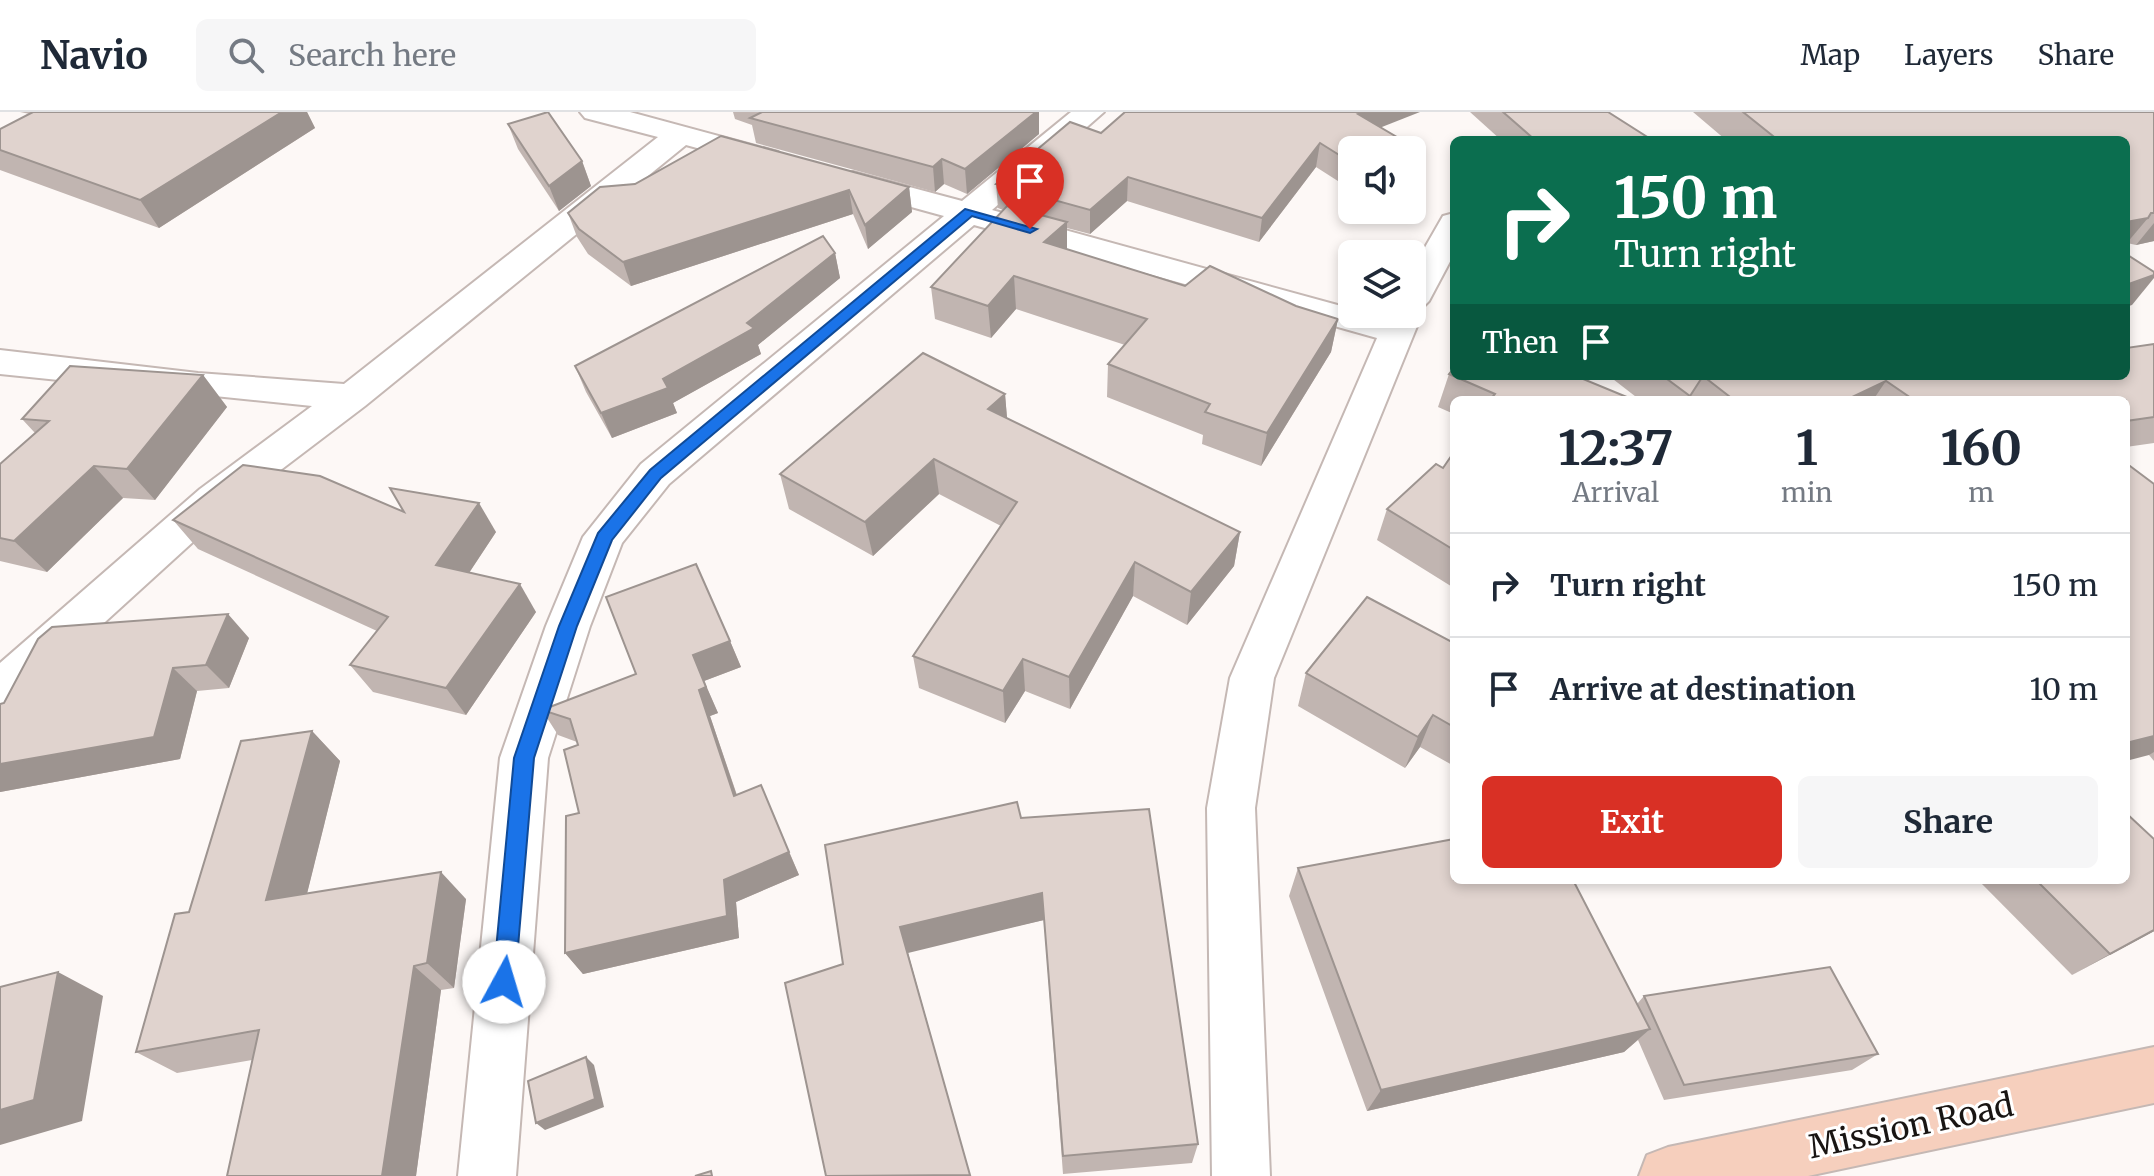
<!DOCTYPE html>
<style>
body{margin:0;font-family:Merriweather,serif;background:#f6f6f7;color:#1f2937;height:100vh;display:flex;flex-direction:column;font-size:30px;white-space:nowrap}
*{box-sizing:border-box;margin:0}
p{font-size:26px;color:#747a83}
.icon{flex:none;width:44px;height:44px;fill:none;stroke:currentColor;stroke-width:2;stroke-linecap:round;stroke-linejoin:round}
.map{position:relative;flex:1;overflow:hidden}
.side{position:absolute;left:1450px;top:284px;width:680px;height:488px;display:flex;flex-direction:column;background:#fff;border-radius:12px;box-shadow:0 4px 12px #0003}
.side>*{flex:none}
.guide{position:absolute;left:1450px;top:24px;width:680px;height:244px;border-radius:12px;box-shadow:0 4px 12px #0003;background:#0b6e4f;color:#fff;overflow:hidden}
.controls{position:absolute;left:1338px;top:24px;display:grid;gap:16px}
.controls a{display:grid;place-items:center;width:88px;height:88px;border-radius:12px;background:#fff;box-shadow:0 4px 12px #0003;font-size:40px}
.pin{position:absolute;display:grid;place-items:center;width:68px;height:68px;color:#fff;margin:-82px -34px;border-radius:50% 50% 50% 0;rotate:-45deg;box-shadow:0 0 8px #0007}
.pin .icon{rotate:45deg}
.me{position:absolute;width:88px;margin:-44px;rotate:6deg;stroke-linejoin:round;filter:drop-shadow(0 0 6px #0008)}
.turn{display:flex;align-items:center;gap:28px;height:168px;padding:0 32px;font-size:36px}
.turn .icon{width:104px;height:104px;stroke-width:2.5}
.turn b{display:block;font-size:56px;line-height:68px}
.then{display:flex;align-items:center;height:76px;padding:0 32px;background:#0003;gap:16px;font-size:30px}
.eta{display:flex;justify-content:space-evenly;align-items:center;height:136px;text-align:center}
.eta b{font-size:48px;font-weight:700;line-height:56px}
.button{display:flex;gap:16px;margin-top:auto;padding:16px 32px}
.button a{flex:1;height:92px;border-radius:12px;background:#d93025;color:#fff;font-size:32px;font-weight:700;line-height:92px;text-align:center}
.button a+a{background:#f6f6f7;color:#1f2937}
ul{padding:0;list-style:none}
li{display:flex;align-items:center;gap:24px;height:104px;padding:0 32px;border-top:2px solid #e0e1e3}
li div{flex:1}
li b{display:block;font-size:30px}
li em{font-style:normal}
header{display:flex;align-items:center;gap:48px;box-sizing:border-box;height:112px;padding:0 40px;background:#fff;border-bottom:2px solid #e0e1e3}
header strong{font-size:38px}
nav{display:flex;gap:44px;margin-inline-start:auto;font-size:28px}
.search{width:560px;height:72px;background:#f6f6f7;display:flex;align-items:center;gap:20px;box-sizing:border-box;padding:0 28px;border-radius:12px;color:#747a83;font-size:30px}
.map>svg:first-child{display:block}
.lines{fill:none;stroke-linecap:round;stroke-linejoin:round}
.street-casing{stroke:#c5b8b4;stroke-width:4}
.secondary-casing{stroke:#c5b8b4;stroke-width:4}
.street{fill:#fff;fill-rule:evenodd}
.secondary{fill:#f6cfbd;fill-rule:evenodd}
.wall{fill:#c1b5b1}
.shaded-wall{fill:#9d9490}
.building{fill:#e0d3ce;stroke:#9d9490;stroke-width:2}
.route{fill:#1a73e8;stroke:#114b97;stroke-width:2}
.labels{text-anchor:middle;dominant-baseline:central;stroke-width:6;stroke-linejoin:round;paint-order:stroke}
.near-street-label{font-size:32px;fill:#191513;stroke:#fff}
</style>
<header>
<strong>Navio</strong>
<div class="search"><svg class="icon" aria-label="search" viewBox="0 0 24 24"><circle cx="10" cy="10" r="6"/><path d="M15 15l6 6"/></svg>Search here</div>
<nav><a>Map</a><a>Layers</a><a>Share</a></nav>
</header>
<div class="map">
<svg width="2154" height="1064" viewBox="0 0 2154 1064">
<rect width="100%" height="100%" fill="#fdf8f6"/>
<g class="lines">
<g class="street-casing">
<g id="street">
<path d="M580,0H630L778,40L782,46L778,52L767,55L686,33L365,294L228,398L16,591L0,597V551L200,377L312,294L0,262V238L198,261L344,272L658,25L585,6Z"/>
<path d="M1071,0H1104L992,98L1352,197V202L1386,206L1388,202H1412V158L1443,104L1454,101V142L1429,189L1420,198L1422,202L1274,566L1255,696L1270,1064H1212L1207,696L1230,566L1377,226L974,113L669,372L622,431L590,514L548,646L516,1064H458L500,646L546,514L583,425L641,352L944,104L842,76L837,69L842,62L853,60L962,89Z"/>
</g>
</g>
<g class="secondary-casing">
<path id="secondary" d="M2154,935V991L1808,1064H1639L1647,1043L1668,1035Z"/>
</g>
<use href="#street" class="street"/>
<use href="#secondary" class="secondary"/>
</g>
<g class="wall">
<path d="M20,0H307L315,16L159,116L0,58V17L30,2Z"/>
<path d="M733,0H1039V22L967,82L944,72L935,80L756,31L752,13L735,7Z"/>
<path d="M1470,0H1608L1652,28H1501Z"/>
<path d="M1693,0H2154V129L2136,133L2127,131L2126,132V28H1726Z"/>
<path d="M508,12L582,49L591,74L559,99L518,37Z"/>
<path d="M1380,15L1412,34L1411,38H1352V78L1316,55L1259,130L1127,89L1090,122L1067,116V137L1185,174L1296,194L1338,207L1331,240L1261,354L1202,332L1203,323L1107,285L1108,252L1125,233L1016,197L991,226L935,207L931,175L1003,98L998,96L996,72L1101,21Z"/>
<path d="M909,75L912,100L868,137L853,102L631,174L588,142L577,125L568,101Z"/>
<path d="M835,141L840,166L758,233L761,242L673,291L677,301L612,326L586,280L575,254Z"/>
<path d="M2154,232V331L2126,335V288H1640L1609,264H2126Z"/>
<path d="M1449,262L1634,288H1454V302L1438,295Z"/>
<path d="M203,263L227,295L155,388L123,386L47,460L0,449V352L35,321L22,307Z"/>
<path d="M1005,282L1007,307L1240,420L1234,454L1187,513L1133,484L1070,597L1025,579L1005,611L919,576L913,544L1001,414L939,382L873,444L789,397L780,362Z"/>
<path d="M1454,340V476L1377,428L1387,397L1443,356Z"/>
<path d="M2154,372V649L2149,643Z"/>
<path d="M404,400L496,420L469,461L536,500L466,603L373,580L350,553L377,519L198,437L173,408Z"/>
<path d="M249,526L229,576L197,579L180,647L0,680V592Z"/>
<path d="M730,529L741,555L704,569L718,601L710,604L737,683L761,673L799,763L736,790L739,826L583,862L565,841L579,701L578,633L577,630L558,623L542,598Z"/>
<path d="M1454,531V654L1420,635L1405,656L1298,594L1306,561Z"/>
<path d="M312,619L340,649L307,781L466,787L454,876L441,878L416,1064H227L252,948L177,961L136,940L189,800Z"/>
<path d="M1021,706L1198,1032L1192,1051L1063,1062L1044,808L843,852Z"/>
<path d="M1298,756L1637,892L1644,884L1878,942L1852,958L1664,988L1638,928L1624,940L1367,999L1289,784Z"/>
<path d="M1978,768H2126L2154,819L2072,863Z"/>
</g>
<g class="shaded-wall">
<path d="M282,0H307L315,16L159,116L140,88Z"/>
<path d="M1036,0H1039V22L967,82L965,57Z"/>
<path d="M1364,0H1420L1354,26L1358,2Z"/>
<path d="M1320,31L1316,55L1259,130L1262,106Z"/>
<path d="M942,47L944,72L935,80L933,55Z"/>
<path d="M582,49L591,74L559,99L549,74Z"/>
<path d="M1128,65L1127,89L1090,122V98Z"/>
<path d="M909,75L912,100L868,137L865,113Z"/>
<path d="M849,78L853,102L631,174L623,150Z"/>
<path d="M2148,106L2126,132V110Z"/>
<path d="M1067,110V143L1044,130Z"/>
<path d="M2154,111V129L2136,133Z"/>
<path d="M835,141L840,166L758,233L761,242L673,291L677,301L612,326L601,301L663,267L747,211Z"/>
<path d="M2154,163V166L2132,193L2126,195V173Z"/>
<path d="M1014,164L1016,197L991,226L988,194Z"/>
<path d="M1338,207L1331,240L1261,354L1267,321Z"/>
<path d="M203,263L227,295L155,388L127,357Z"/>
<path d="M1886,269L1873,288H1846Z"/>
<path d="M1005,282L1008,317L988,297Z"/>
<path d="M934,347L939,382L873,444L865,410Z"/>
<path d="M94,354L123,386L47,460L14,429Z"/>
<path d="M479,391L496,420L455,482L436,453Z"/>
<path d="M1240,420L1234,454L1187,513L1191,480Z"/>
<path d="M1135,450L1133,484L1070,597L1069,565Z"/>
<path d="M520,472L536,500L466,603L446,576Z"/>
<path d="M228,502L249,526L229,576L206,553Z"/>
<path d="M730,529L741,555L704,569L718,601L710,604L745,708L734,684L699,578L693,543Z"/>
<path d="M1023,547L1025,579L1005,611L1003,579Z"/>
<path d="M173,556L197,579L180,647L0,680V652Z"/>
<path d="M1433,603L1420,635L1405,656L1418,625Z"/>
<path d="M312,619L340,649L299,814L266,788Z"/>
<path d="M2154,624V640L2149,643L2126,649V631Z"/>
<path d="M789,740L799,763L736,790L739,826L583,862L565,841L724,768Z"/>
<path d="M441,760L466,787L454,876L427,851Z"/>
<path d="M1042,781L1044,808L908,841L970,1064H968L900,815Z"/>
<path d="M2154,818V819L2072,863L2110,842Z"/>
<path d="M414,854L441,878L416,1064H382Z"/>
<path d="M58,860L103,884L82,1009L0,1033V998Z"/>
<path d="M1650,917L1624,940L1367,999L1381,978Z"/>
<path d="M586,945L594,953L604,995L545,1018L536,1011Z"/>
</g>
<g class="building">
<path d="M33,0H282L140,88L0,38V17Z"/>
<path d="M548,0L582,49L549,74L508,12Z"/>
<path d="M762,0H1036L965,57L942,47L933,55L750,6Z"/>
<path d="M1125,0H1364L1358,2L1412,34L1405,38H1352V51L1320,31L1262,106L1128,65L1090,98L996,72L1070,10L1101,21Z"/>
<path d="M1503,0H1608L1652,28H1535Z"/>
<path d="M1743,0H2154V101H2151L2148,106L2126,110V28H1778Z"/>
<path d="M721,24L909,75L865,113L849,78L623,150L579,117L568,101L600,75L635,72Z"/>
<path d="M1007,94L1067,110L1044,130L1185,174L1210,154L1296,194L1338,207L1267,321L1205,300L1210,292L1108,252L1147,207L1014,164L988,194L931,175Z"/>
<path d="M823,124L835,141L747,211L754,216L663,267L668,276L601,301L575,254Z"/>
<path d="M2126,142L2154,160V163L2126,173Z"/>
<path d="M2154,232V305L2126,309V288H1914L1886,269L1846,288H1734L1703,264L1690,284L1663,264H2126V236Z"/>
<path d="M923,241L1005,282L988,297L1240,420L1191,480L1135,450L1069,565L1023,547L1003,579L913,544L1017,390L934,347L865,410L780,362Z"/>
<path d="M70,254L203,263L127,357L94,354L14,429L0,426V352L49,309L22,307Z"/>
<path d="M1454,256V264H1576L1634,288H1490L1495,282L1449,262Z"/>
<path d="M1454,340V438L1387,397L1436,352L1443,356Z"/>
<path d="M2126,351L2154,372V624L2126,631Z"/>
<path d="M243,353L320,364L404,400L390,376L479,391L436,453L520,472L446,576L350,553L388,505L173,408Z"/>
<path d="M696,452L730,529L693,543L706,575L699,578L734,684L761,673L789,740L724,768L727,804L565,841L566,704L579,701L564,638L578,633L570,607L542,598L636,562L606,485Z"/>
<path d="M1367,485L1454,531V615L1433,603L1418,625L1306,561Z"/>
<path d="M228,502L206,553L173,556L154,625L0,652V592L4,591L38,527L52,515Z"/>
<path d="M312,619L266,788L441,760L427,851L414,854L382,1064H227L259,918L136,940L175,802L189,800L241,629Z"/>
<path d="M1017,690L1021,706L1149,697L1198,1032L1063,1044L1042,781L900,815L970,1063L826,1064L785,871L843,852L825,733Z"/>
<path d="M2126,701L2154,727V818L2110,842L2036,768H2126Z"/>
<path d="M1454,727V768H1573L1650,917L1381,978L1298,756Z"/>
<path d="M1830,855L1878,942L1684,973L1644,884Z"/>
<path d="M58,860L34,988L0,998V875Z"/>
<path d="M586,945L595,987L536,1011L528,969Z"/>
<path d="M711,1059L712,1064H695Z"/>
</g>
<path class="route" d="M965,97L1037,117L1030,121L972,104L661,366L612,428L577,514L534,646L515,870L512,878L504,881L496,878L493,870L514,646L559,514L598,421L650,358Z"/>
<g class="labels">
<g class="near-street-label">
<text transform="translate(1911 1014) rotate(-12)">Mission Road</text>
</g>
</g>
</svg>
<div class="controls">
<a><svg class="icon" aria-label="sound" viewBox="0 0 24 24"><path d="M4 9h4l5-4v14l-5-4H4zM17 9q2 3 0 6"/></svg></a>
<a><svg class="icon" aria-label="layers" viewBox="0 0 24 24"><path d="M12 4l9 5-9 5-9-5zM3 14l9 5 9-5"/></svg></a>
</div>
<div class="pin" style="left:1030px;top:117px;background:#d93025"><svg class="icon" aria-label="arrive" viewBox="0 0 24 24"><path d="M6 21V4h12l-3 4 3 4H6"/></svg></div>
<svg class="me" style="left:504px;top:870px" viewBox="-20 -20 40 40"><circle r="19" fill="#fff"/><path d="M0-13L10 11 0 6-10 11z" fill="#1a73e8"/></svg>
<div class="guide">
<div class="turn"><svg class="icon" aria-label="right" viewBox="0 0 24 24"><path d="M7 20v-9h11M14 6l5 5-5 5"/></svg><div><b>150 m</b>Turn right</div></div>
<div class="then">Then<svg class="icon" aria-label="arrive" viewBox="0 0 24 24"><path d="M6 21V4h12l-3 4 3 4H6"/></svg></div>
</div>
<section class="side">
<div class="eta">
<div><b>12:37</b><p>Arrival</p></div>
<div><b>1</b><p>min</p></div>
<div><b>160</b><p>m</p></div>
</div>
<ul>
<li><svg class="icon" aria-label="right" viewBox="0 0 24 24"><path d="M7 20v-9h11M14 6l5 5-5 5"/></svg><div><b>Turn right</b></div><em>150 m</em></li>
<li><svg class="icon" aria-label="arrive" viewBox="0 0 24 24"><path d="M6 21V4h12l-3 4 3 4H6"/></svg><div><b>Arrive at destination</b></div><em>10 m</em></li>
</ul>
<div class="button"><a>Exit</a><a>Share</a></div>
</section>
</div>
